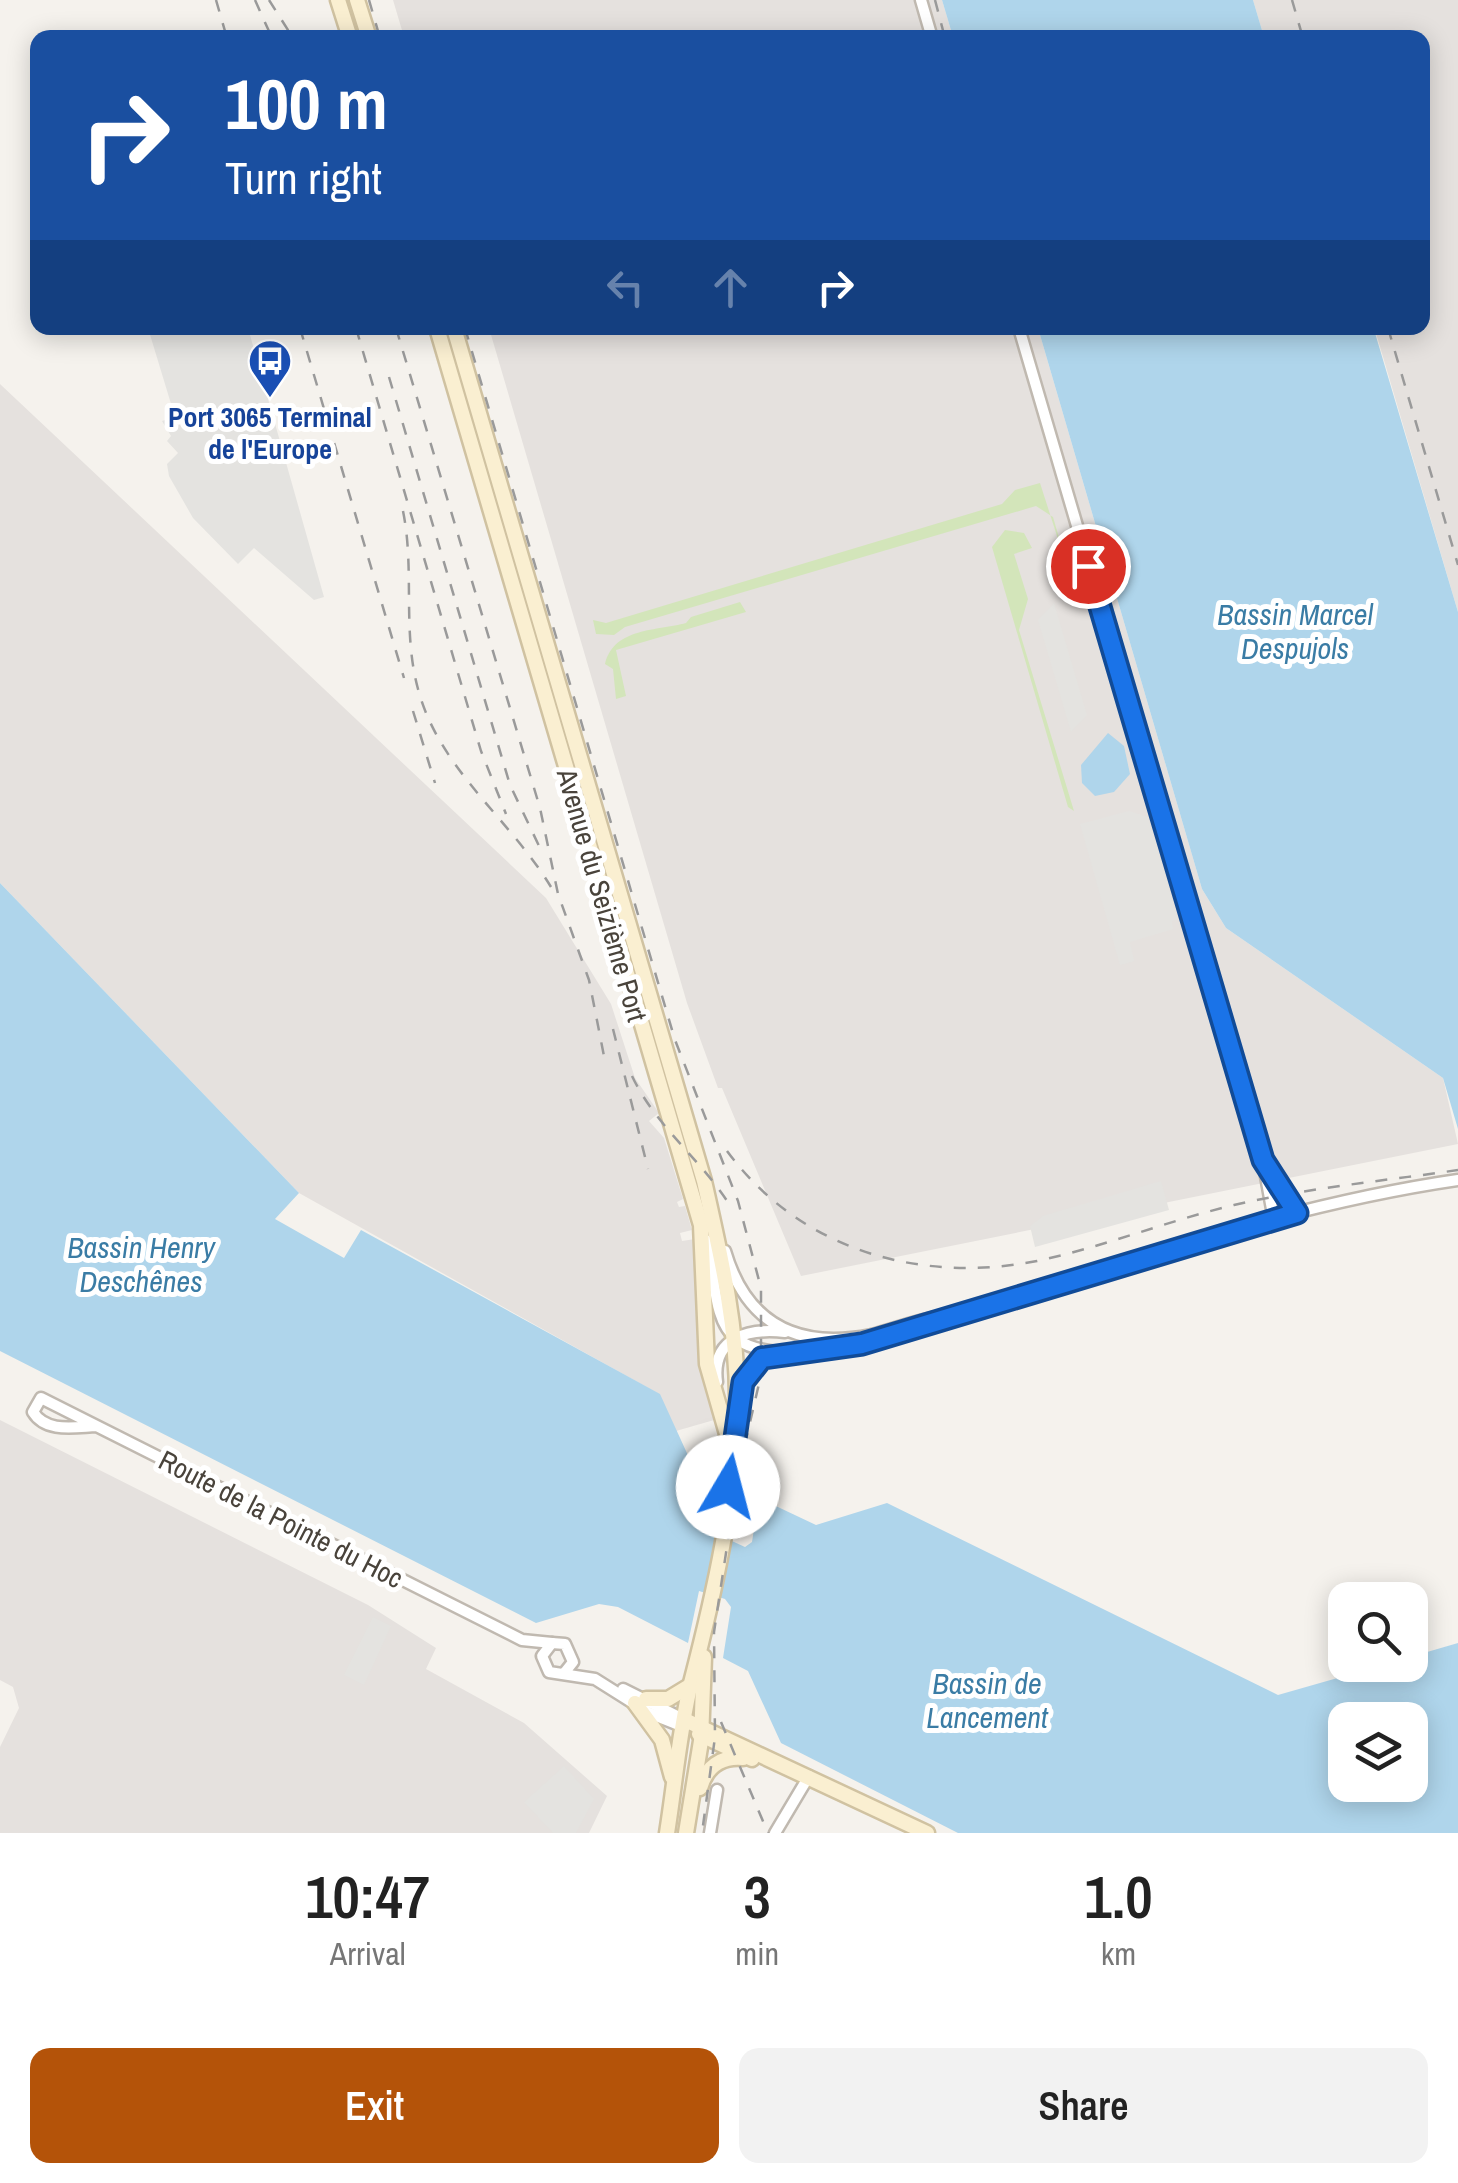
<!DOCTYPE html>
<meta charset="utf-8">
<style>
body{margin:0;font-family:"Archivo Narrow",sans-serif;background:#f2f2f2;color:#222;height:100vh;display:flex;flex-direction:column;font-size:38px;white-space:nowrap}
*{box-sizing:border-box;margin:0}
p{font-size:32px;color:#767676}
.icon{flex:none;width:55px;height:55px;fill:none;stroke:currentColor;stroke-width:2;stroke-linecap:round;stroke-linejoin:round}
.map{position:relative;height:1833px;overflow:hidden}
.drawer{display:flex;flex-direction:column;background:#fff;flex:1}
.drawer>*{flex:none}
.banner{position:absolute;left:30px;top:30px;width:1400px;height:305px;border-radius:20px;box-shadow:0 5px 25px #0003;background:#1a4fa0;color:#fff;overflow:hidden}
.fabs{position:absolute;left:1328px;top:1582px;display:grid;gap:20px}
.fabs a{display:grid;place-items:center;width:100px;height:100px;border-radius:20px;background:#fff;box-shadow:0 5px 25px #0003;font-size:50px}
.pin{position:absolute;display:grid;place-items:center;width:85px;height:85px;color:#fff;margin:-42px;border:5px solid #fff;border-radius:50%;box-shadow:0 2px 10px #0007}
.me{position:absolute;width:110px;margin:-55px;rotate:8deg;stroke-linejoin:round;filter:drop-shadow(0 0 8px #0008)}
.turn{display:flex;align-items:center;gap:35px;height:210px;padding:0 30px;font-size:45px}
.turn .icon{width:130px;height:130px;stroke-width:2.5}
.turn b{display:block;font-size:70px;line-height:85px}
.lanes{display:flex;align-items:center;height:95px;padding:0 30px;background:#0003;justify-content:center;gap:50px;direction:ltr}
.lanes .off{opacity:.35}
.eta{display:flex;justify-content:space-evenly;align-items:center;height:170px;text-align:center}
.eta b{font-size:60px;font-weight:600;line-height:70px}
.action{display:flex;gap:20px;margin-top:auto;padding:20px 30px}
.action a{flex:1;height:115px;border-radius:20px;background:#b45309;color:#fff;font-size:40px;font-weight:600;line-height:115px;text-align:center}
.action a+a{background:#f2f2f2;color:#222}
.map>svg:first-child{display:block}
.industrial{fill:#e5e1de}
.green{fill:#d3e5ba}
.parking{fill:#e4e3e0}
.water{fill:#afd5eb;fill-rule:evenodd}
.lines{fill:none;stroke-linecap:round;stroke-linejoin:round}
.street-casing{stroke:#c0b9b0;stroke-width:15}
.secondary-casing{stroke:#d0c2a1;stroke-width:19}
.street{stroke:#fff;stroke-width:10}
.secondary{stroke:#faefd1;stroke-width:14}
.rail{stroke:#9a9a9a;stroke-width:2.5;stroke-dasharray:12 12;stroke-linecap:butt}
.route-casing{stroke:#114b97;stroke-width:25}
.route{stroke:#1a73e8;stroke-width:18}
.labels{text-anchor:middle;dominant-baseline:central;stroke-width:10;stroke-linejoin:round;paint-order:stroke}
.transit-label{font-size:28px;font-weight:bold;fill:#164399;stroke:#fff}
.street-label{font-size:28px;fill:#49433b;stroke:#fff}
.water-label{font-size:30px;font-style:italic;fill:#3a7ca5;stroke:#fff}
</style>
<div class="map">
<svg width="1458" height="1833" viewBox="0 0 1458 1833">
<rect width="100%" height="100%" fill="#f5f2ed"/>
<g class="industrial">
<path d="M393,0H942L953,37H404Z"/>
<path d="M1253,0H1458V612L1376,333L1350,328H1422V38L1264,37Z"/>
<path d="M489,328H1038L1202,889L1226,928L1443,1078L1458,1144L801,1276L722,1088H718L687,1003Z"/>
<path d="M0,384L546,898L611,1004L635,1078L659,1113L649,1121L664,1138L683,1199L677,1202L679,1207L685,1206L692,1230L680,1233L682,1241L695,1239L700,1261L699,1351L721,1418L676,1431L659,1394L299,1193L0,883Z"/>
<path d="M0,1420L368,1605L436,1648L426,1669L524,1723L607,1796L589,1833H0V1747L19,1708L13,1687L0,1680Z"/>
</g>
<g class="green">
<path d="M1040,483L1074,589L1053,517L1036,506L625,627L614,635L596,634L593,620L606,623L1002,504L1015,490Z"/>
<path d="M1005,530L1024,533L1032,548L1014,554L1028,599L1019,630L1074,811L1068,807L992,547Z"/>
<path d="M740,602L746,612L616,650L626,696L616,699L613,669L605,664C614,627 658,631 686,623L691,617Z"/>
</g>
<g class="parking">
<path d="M148,328H248L324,597L314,600L254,548L238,564L193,518L169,476L167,464L178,453L167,441L171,436L162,421L175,417Z"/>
<path d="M1054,603L1087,715L1071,732L1038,620Z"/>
<path d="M1129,811L1148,817L1178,919L1172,921L1173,929L1130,942L1134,961L1120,965L1080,824Z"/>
<path d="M1161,1181L1169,1210L1035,1247L1030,1226L1043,1216Z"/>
<path d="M373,1617L391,1626L364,1685L344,1675Z"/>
<path d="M564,1766L594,1799L576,1833H553L524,1802Z"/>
</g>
<g class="water">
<path d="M942,0H1253L1264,37H953Z"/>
<path d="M1038,328H1350L1375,333L1458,612V1129L1443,1078L1226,928L1202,889Z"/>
<path d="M1108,733L1124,746L1130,774L1114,792L1095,796L1082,783L1081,765Z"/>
<path d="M0,883L299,1193L275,1219L344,1258L361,1230L660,1394L691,1462L683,1512L688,1521L745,1547L752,1542L759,1498L816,1525L887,1503L1278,1695L1383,1665H1410V1657L1458,1643V1833H958L781,1743L748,1671L723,1658L731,1607L725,1599L699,1591L688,1643L618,1607L599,1604L536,1623L0,1351ZM1345,1720H1410V1785H1345Z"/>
</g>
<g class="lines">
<g class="street-casing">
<g id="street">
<path d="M921,0L932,38"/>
<path d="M1019,328L1263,1160L1274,1220"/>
<path d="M1269,1169L1297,1213"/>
<path d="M706,1240C716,1268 711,1321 737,1339C763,1359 818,1352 849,1347C904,1337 956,1313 1009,1297C1156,1252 1306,1202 1458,1180"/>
<path d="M725,1251C746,1323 796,1350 871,1335C891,1330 911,1322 932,1318"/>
<path d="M717,1382C711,1337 749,1328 785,1332"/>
<path d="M741,1395L753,1365L780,1352"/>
<path d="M96,1426C74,1427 46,1433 33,1412L41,1398L522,1640L552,1643"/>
<path d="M565,1672L573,1662L565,1644L552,1643L542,1656L549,1672L595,1679L649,1713L684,1727"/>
<path d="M623,1689L685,1720"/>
<path d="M710,1833L717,1790"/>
<path d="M775,1833L809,1776"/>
</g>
</g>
<g class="secondary-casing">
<g id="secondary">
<path d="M338,0L350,38"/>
<path d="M357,0L369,38"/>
<path d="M437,328L701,1225L707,1364L729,1441"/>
<path d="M454,328L704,1181C721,1256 738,1329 737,1406C736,1499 714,1594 691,1683C679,1732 675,1783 667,1833"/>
<path d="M646,1699H668L691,1685"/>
<path d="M635,1703L662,1740L672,1777"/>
<path d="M685,1720L927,1833"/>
<path d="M699,1734L752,1759"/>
<path d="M700,1788C706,1767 721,1756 743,1758"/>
<path d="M686,1833L701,1741L704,1657"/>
</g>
</g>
<use href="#street" class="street"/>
<use href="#secondary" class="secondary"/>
<g class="rail">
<path d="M216,0L227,38"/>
<path d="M255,0L272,38"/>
<path d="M269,0L293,38"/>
<path d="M369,0L380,38"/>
<path d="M935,0L945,38"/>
<path d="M1292,0L1303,38"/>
<path d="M300,328L404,678"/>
<path d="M356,328L481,751L506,814"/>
<path d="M396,328L540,808L558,894L589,980L604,1056"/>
<path d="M465,328L675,1040L738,1201L761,1288V1375L738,1474L714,1632L715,1737L702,1833"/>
<path d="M1388,328L1458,565"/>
<path d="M389,377L510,785L540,848"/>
<path d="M403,511C415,570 402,630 418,689C439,769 510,819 551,887"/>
<path d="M413,711L435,783"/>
<path d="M613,1029L648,1169"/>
<path d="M632,1076C656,1127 702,1160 731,1207"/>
<path d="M727,1151C800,1250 919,1284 1037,1261C1103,1247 1167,1221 1234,1205C1307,1188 1383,1181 1458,1170"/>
<path d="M721,1722L768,1833"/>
</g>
</g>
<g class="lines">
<g class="route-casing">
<path id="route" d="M728,1487L743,1382L762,1358L862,1344L1297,1213L1263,1160L1088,566"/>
</g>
<use href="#route" class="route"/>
</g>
<defs>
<g id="bus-pin" transform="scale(2.25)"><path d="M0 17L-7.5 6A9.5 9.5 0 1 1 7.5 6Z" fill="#1a4fb4" stroke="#fff"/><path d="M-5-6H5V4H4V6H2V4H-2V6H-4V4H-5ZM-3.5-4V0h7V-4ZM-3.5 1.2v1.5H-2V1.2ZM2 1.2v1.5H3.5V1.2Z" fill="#fff"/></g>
</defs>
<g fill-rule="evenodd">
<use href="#bus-pin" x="270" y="361"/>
</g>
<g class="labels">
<g class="transit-label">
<text x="270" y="417">Port 3065 Terminal<tspan x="270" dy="32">de l'Europe</tspan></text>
</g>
<g class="street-label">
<text transform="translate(602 895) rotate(74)">Avenue du Seizième Port</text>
<text transform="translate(281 1519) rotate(27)">Route de la Pointe du Hoc</text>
</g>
<g class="water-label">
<text x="1295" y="614">Bassin Marcel<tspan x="1295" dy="34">Despujols</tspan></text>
<text x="141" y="1247">Bassin Henry<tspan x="141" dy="34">Deschênes</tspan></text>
<text x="987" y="1683">Bassin de<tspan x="987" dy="34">Lancement</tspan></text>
</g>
</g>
</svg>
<div class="fabs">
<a><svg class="icon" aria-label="search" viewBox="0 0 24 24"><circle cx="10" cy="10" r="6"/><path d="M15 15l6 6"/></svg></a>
<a><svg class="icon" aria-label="layers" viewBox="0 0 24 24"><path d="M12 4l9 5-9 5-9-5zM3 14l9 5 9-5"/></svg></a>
</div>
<div class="pin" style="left:1088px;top:566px;background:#d93025"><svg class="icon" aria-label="arrive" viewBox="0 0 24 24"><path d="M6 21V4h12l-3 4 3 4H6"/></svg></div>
<svg class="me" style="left:728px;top:1487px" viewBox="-20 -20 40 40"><circle r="19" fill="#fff"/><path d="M0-13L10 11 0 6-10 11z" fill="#1a73e8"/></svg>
<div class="banner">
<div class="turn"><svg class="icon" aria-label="right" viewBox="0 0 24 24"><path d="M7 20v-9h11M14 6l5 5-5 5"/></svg><div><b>100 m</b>Turn right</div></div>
<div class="lanes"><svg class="icon off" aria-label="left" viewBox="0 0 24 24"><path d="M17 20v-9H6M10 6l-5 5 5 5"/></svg><svg class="icon off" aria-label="ahead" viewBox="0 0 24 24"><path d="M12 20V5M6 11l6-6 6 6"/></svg><svg class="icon" aria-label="right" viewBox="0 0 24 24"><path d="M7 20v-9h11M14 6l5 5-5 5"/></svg></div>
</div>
</div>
<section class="drawer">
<div class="eta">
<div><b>10:47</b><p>Arrival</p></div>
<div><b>3</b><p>min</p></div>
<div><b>1.0</b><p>km</p></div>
</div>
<div class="action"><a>Exit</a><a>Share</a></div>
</section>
